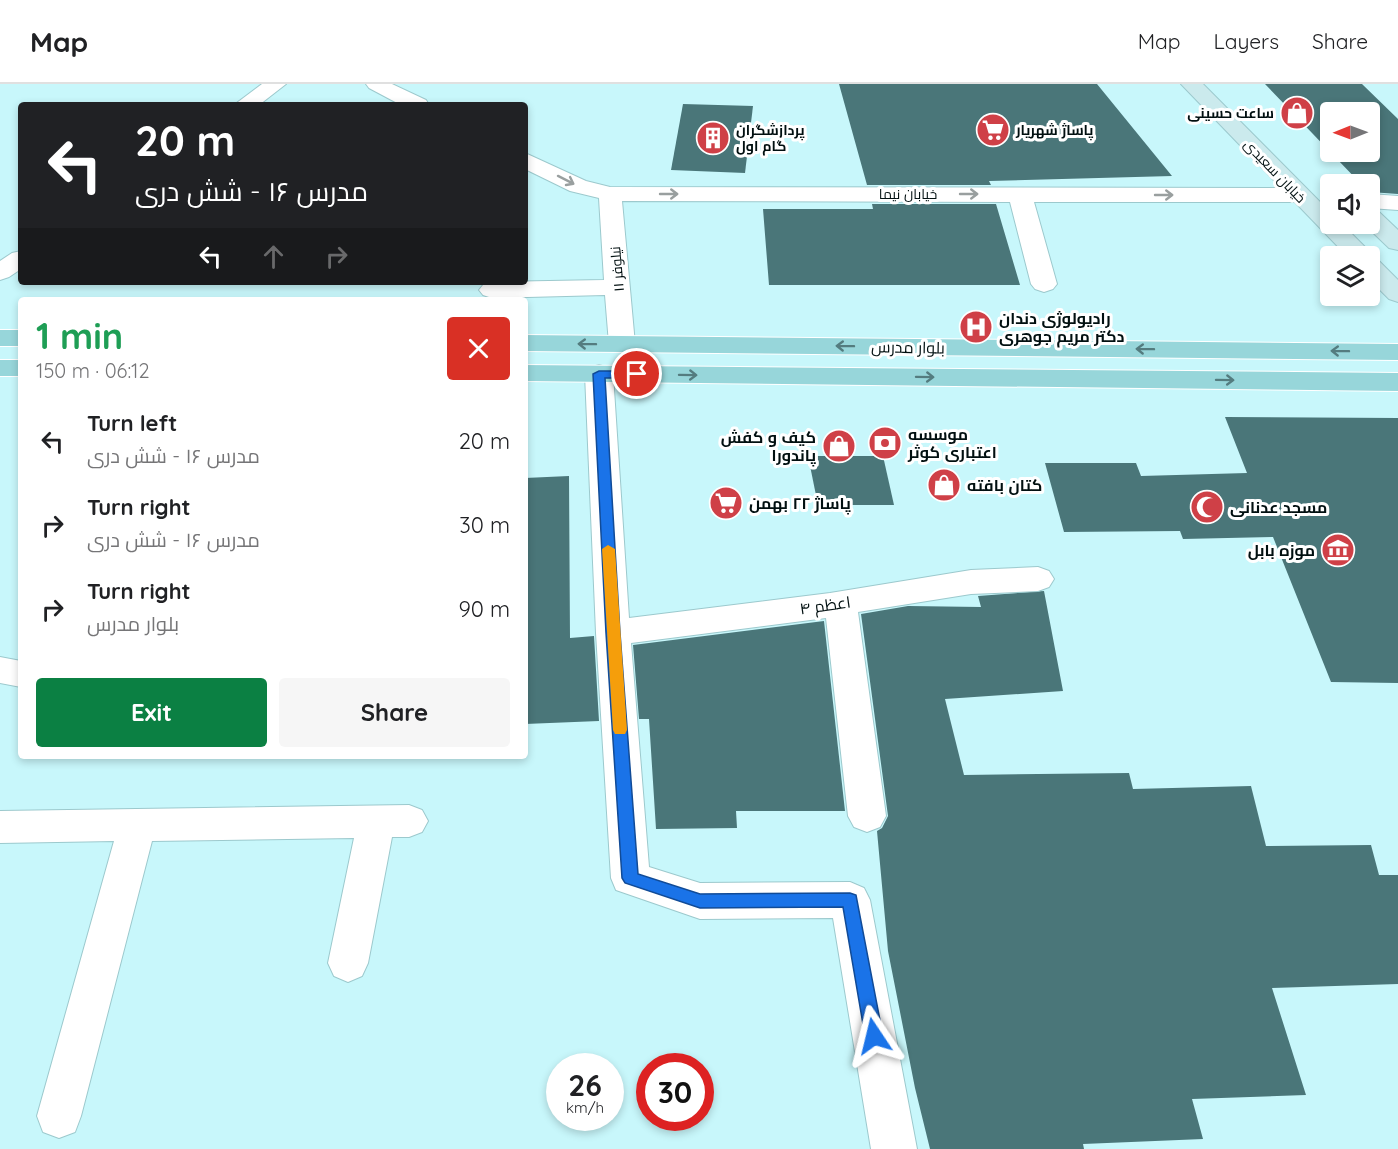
<!DOCTYPE html>
<meta charset="utf-8">
<style>
body{margin:0;font-family:Quicksand,Cairo,sans-serif;background:#f6f6f6;color:#202124;height:100vh;display:flex;flex-direction:column;font-size:22px;white-space:nowrap}
*{box-sizing:border-box;margin:0}
p{font-size:20px;color:#757577}
.icon{flex:none;width:33px;height:33px;fill:none;stroke:currentColor;stroke-width:2;stroke-linecap:round;stroke-linejoin:round}
.map{position:relative;flex:1;overflow:hidden}
.side{position:absolute;left:18px;top:213px;width:510px;height:462px;display:flex;flex-direction:column;background:#fff;border-radius:6px;box-shadow:0 3px 9px #0003}
.side>*{flex:none}
.top-card{position:absolute;left:18px;top:18px;width:510px;height:183px;border-radius:6px;box-shadow:0 3px 9px #0003;background:#202124;color:#fff;overflow:hidden}
.needle{width:39px;rotate:269deg}
.buttons{position:absolute;left:1320px;top:18px;display:grid;gap:12px}
.buttons a{display:grid;place-items:center;width:60px;height:60px;border-radius:6px;background:#fff;box-shadow:0 3px 9px #0003;font-size:30px}
.speed{position:absolute;left:546px;top:969px;display:flex;gap:12px;font-size:30px;font-weight:700;text-align:center}
.speed>*{display:grid;place-content:center;width:78px;height:78px;border-radius:50%;background:#fff;box-shadow:0 3px 9px #0003;line-height:1}
.speed small{font-size:15px;font-weight:400}
.speed .limit{border:9px solid #d22;background:#fff;color:#111}
.pin{position:absolute;display:grid;place-items:center;width:51px;height:51px;color:#fff;margin:-26px;border:3px solid #fff;border-radius:50%;box-shadow:0 2px 6px #0007}
.me{position:absolute;width:66px;margin:-33px;rotate:350deg;stroke-linejoin:round;filter:drop-shadow(0 0 4px #0008)}
.turn{display:flex;align-items:center;gap:21px;height:126px;padding:0 18px;font-size:27px}
.turn .icon{width:78px;height:78px;stroke-width:2.5}
.turn b{display:block;font-size:42px;line-height:51px}
.lanes{display:flex;align-items:center;height:57px;padding:0 18px;background:#0003;justify-content:center;gap:30px;direction:ltr}
.lanes .off{opacity:.35}
.round{display:grid;place-items:center;flex:none;width:63px;height:63px;border-radius:6px;background:#f6f6f6}
.head{display:flex;align-items:center;justify-content:space-between;height:102px;padding:0 18px}
h1{font-size:36px;font-weight:700;line-height:45px;color:#1e9e55}
.primary-button{display:flex;gap:12px;margin-top:auto;padding:12px 18px}
.primary-button a{flex:1;height:69px;border-radius:6px;background:#0b8043;color:#fff;font-size:24px;font-weight:700;line-height:69px;text-align:center}
.primary-button a+a{background:#f6f6f6;color:#202124}
ul{padding:0;list-style:none}
li{display:flex;align-items:center;gap:18px;height:84px;padding:0 18px}
li div{flex:1}
li b{display:block;font-size:22px}
li em{font-style:normal}
header{display:flex;align-items:center;gap:36px;box-sizing:border-box;height:84px;padding:0 30px;background:#fff;border-bottom:2px solid #e0e0e0}
header strong{font-size:28px}
nav{display:flex;gap:33px;margin-inline-start:auto;font-size:21px}
.map>svg:first-child{display:block}
.building{fill:#4a7679;fill-rule:evenodd}
.lines{fill:none;stroke-linecap:round;stroke-linejoin:round}
.street-casing{stroke:#9cc9cd;stroke-width:2}
.secondary-casing{stroke:#9cc9cd;stroke-width:2}
.primary-casing{stroke:#fff;stroke-width:2}
.street{fill:#fff;fill-rule:evenodd}
.secondary{fill:#cbeaed;fill-rule:evenodd}
.primary{fill:#97d6da;fill-rule:evenodd}
.oneway{stroke:#999f9f}
.oneway2{stroke:#547c7f}
.route{fill:#1a73e8;stroke:#114b97;stroke-width:1.5}
.slow{fill:#f59e0b}
.labels{text-anchor:middle;dominant-baseline:central;stroke-width:6;stroke-linejoin:round;paint-order:stroke}
.far-poi-label{font-size:14px;font-weight:bold;fill:#010f10;stroke:#fff;text-anchor:start}
.far-street-label{font-size:14px;fill:#010f10;stroke:#fff}
.poi-label{font-size:16px;font-weight:bold;fill:#010f10;stroke:#fff;text-anchor:start}
.street-label{font-size:16px;fill:#010f10;stroke:#fff}
</style>
<header>
<strong>Map</strong>
<nav><a>Map</a><a>Layers</a><a>Share</a></nav>
</header>
<div class="map">
<svg width="1398" height="1065" viewBox="0 0 1398 1065">
<rect width="100%" height="100%" fill="#c8f7fb"/>
<g class="building">
<path d="M839,0H1097L1172,92L989,97L991,101H867Z"/>
<path d="M1265,0H1362L1398,35V110L1370,108V100H1361ZM1330,28H1370V68H1330Z"/>
<path d="M683,20L753,22L745,89L671,86Z"/>
<path d="M872,120H996L1020,201H769L763,125H873Z"/>
<path d="M1225,333L1398,334V599L1331,598L1273,453L1183,455L1180,447L1064,448L1045,379H1136L1141,392L1247,389Z"/>
<path d="M808,372H883L894,421H818Z"/>
<path d="M569,392L570,554L594,552L599,637L525,640V394Z"/>
<path d="M1044,507L1063,607L945,615L964,691L1129,689L1133,705L1251,702L1266,762L1371,761L1379,791H1398V900L1272,904L1306,1011L1192,1015L1203,1055L1083,1060L1084,1065H930L915,1004L888,867L877,747L882,744L888,732L861,530L908,522L981,523L978,512Z"/>
<path d="M824,537L845,727H736L737,744L656,745L649,635H639L633,561Z"/>
</g>
<g class="lines">
<g class="street-casing">
<g id="street">
<path d="M262,0H286L259,21H234Z"/>
<path d="M366,0H392L426,16L429,21H401L369,4Z"/>
<path d="M525,69L586,97L610,103L1299,104L1307,106L1311,111L1307,116L1299,118H1034L1057,200L1053,205L1044,208L1035,205L1031,200L1010,118L622,117L635,260L631,266L622,268L613,266L609,260L605,211L492,214L483,211L479,206L483,201L492,198L604,196L599,114L570,107L525,85Z"/>
<path d="M1370,110L1398,112V126L1370,124Z"/>
<path d="M21,167V185L9,193L0,196V177L12,169Z"/>
<path d="M599,281L609,284L613,290L629,534L830,509L971,486L1038,483L1049,487L1054,495L1049,503L1038,507L971,510L858,528L886,732L880,743L867,748L854,743L848,732L826,534L631,559L649,783L700,799L850,798L864,804L870,816L917,1065H871L833,834L700,835L616,806L611,794L596,549L585,290L589,284Z"/>
<path d="M0,573L21,577V603L0,599Z"/>
<path d="M409,721L422,726L428,737L422,748L409,753H392L368,879L362,892L348,898L334,892L328,879L354,754L152,757L81,1032L75,1048L59,1054L43,1048L37,1032L114,757L0,759V727Z"/>
</g>
</g>
<g class="secondary-casing">
<g id="secondary">
<path d="M1181,0H1203L1330,128V140H1342L1369,167L1372,172L1371,175L1379,177L1398,196V218L1389,215L1370,196V172H1347Z"/>
<path d="M1370,125L1378,127L1398,146V166L1389,164L1364,140H1370Z"/>
</g>
</g>
<g class="primary-casing">
<g id="primary">
<rect x="0" y="246" width="21" height="16"/>
<path d="M525,251L1398,260V276L525,267Z"/>
<rect x="0" y="276" width="21" height="16"/>
<path d="M525,281L1398,289V307L525,297Z"/>
</g>
</g>
<use href="#street" class="street"/>
<use href="#secondary" class="secondary"/>
<use href="#primary" class="primary"/>
</g>
<defs><path id="oneway-shaft" d="M-6 0H5M1.5-3L5.5 0L1.5 3" fill="none" stroke-width="1.6" stroke-linecap="round" stroke-linejoin="round" transform="scale(1.5)"/></defs>
<g class="oneway">
<use href="#oneway-shaft" transform="translate(566 96) rotate(27)"/>
<use href="#oneway-shaft" transform="translate(669 110)"/>
<use href="#oneway-shaft" transform="translate(969 110)"/>
<use href="#oneway-shaft" transform="translate(1164 111)"/>
</g>
<g class="oneway2">
<use href="#oneway-shaft" transform="translate(587 260) rotate(-179)"/>
<use href="#oneway-shaft" transform="translate(845 262) rotate(-179)"/>
<use href="#oneway-shaft" transform="translate(1145 265) rotate(-179)"/>
<use href="#oneway-shaft" transform="translate(1340 267) rotate(-179)"/>
<use href="#oneway-shaft" transform="translate(688 291) rotate(1)"/>
<use href="#oneway-shaft" transform="translate(925 293) rotate(1)"/>
<use href="#oneway-shaft" transform="translate(1225 296) rotate(1)"/>
</g>
<path class="route" d="M599,287H637L643,290L637,294H605L620,549L638,790L700,810L850,809L856,811L883,952L880,958L874,960L868,958L865,952L843,823L700,824L625,799L622,794L606,549L593,290Z"/>
<path class="slow" d="M608,461L615,465L627,646L625,650H615L613,646L602,465Z"/>
<defs>
<g id="shop-disc" transform="scale(1.725)"><circle r="9.5" fill="#cf4047" stroke="#fff"/><path d="M-5-2.5h2.3a2.7 3.5 0 0 1 5.4 0H5L5.5 6h-11ZM-1.5-2.5h3a1.5 2.3 0 0 0-3 0Z" fill="#fff"/></g>
<g id="supermarket-disc" transform="scale(1.725)"><circle r="9.5" fill="#cf4047" stroke="#fff"/><path d="M-6-5.5h2.5l.6 2H6L4.5 2H-2.5L-4.4-4H-6ZM-1.5 3.2a1.3 1.3 0 1 0 .1 0ZM3 3.2a1.3 1.3 0 1 0 .1 0Z" fill="#fff"/></g>
<g id="building-disc" transform="scale(1.725)"><circle r="9.5" fill="#cf4047" stroke="#fff"/><path d="M-4-6H4V6H1V3H-1V6H-4ZM-2.5-4.3h1.7v1.8h-1.7ZM.8-4.3h1.7v1.8H.8ZM-2.5-1h1.7V.8h-1.7ZM.8-1h1.7V.8H.8Z" fill="#fff"/></g>
<g id="hospital-disc" transform="scale(1.725)"><circle r="9.5" fill="#cf4047" stroke="#fff"/><path d="M-5-5h3v3.5h4V-5h3V5h-3V1.5h-4V5h-3Z" fill="#fff"/></g>
<g id="bank-disc" transform="scale(1.725)"><circle r="9.5" fill="#cf4047" stroke="#fff"/><path d="M-6-4H6V4H-6ZM0-2.3a2.3 2.3 0 1 0 0 4.6a2.3 2.3 0 1 0 0-4.6Z" fill="#fff"/></g>
<g id="mosque-disc" transform="scale(1.725)"><circle r="9.5" fill="#cf4047" stroke="#fff"/><path d="M3.5-4.9A6 6 0 1 0 3.5 4.9A5 5 0 1 1 3.5-4.9Z" fill="#fff"/></g>
<g id="museum-disc" transform="scale(1.725)"><circle r="9.5" fill="#cf4047" stroke="#fff"/><path d="M0-6L6-3V-2H-6V-3ZM-5-1h2V3h-2ZM-1-1h2V3h-2ZM3-1h2V3H3ZM-6 4H6V6H-6Z" fill="#fff"/></g>
</defs>
<g fill-rule="evenodd">
<use href="#shop-disc" x="1297" y="29"/>
<use href="#supermarket-disc" x="993" y="46"/>
<use href="#building-disc" x="713" y="54"/>
<use href="#hospital-disc" x="976" y="243"/>
<use href="#bank-disc" x="885" y="359"/>
<use href="#shop-disc" x="839" y="362"/>
<use href="#shop-disc" x="944" y="401"/>
<use href="#supermarket-disc" x="726" y="419"/>
<use href="#mosque-disc" x="1207" y="423"/>
<use href="#museum-disc" x="1338" y="466"/>
</g>
<g class="labels">
<g class="far-poi-label">
<text x="1274" y="29" text-anchor="end">ساعت حسینی</text>
<text x="736" y="46">پردازشگران<tspan x="736" dy="16">گام اول</tspan></text>
<text x="1016" y="46">پاساژ شهریار</text>
</g>
<g class="far-street-label">
<text transform="translate(1275 87) rotate(46)">خیابان سعیدی</text>
<text x="908" y="110">خیابان نیما</text>
<text transform="translate(617 185) rotate(-95)">نیلوفر ۱۱</text>
</g>
<g class="poi-label">
<text x="999" y="234">رادیولوژی دندان<tspan x="999" dy="18">دکتر مریم جوهری</tspan></text>
<text x="908" y="350">موسسه<tspan x="908" dy="18">اعتباری کوثر</tspan></text>
<text x="816" y="353" text-anchor="end">کیف و کفش<tspan x="816" dy="18">پاندورا</tspan></text>
<text x="967" y="401">کتان بافته</text>
<text x="749" y="419">پاساژ ۲۲ بهمن</text>
<text x="1230" y="423">مسجد عدنانی</text>
<text x="1315" y="466" text-anchor="end">موزه بابل</text>
</g>
<g class="street-label">
<text transform="translate(908 263) rotate(1)">بلوار مدرس</text>
<text transform="translate(825 521) rotate(-8)">اعظم ۴</text>
</g>
</g>
</svg>
<div class="buttons">
<a><svg class="needle" viewBox="-14 -14 28 28"><path d="M0-13l5 13h-10z" fill="#e53935"/><path d="M0 13l5-13h-10z" fill="#757577"/></svg></a>
<a><svg class="icon" aria-label="sound" viewBox="0 0 24 24"><path d="M4 9h4l5-4v14l-5-4H4zM17 9q2 3 0 6"/></svg></a>
<a><svg class="icon" aria-label="layers" viewBox="0 0 24 24"><path d="M12 4l9 5-9 5-9-5zM3 14l9 5 9-5"/></svg></a>
</div>
<div class="speed"><div>26<small>km/h</small></div><div class="limit">30</div></div>
<div class="pin" style="left:637px;top:290px;background:#d93025"><svg class="icon" aria-label="arrive" viewBox="0 0 24 24"><path d="M6 21V4h12l-3 4 3 4H6"/></svg></div>
<svg class="me" style="left:874px;top:952px" viewBox="-20 -20 40 40"><path d="M0-17L14 15 0 8-14 15z" fill="#1a73e8" stroke="#fff" stroke-width="4"/></svg>
<div class="top-card">
<div class="turn"><svg class="icon" aria-label="left" viewBox="0 0 24 24"><path d="M17 20v-9H6M10 6l-5 5 5 5"/></svg><div><b>20 m</b>مدرس ۱۶ - شش دری</div></div>
<div class="lanes"><svg class="icon" aria-label="left" viewBox="0 0 24 24"><path d="M17 20v-9H6M10 6l-5 5 5 5"/></svg><svg class="icon off" aria-label="ahead" viewBox="0 0 24 24"><path d="M12 20V5M6 11l6-6 6 6"/></svg><svg class="icon off" aria-label="right" viewBox="0 0 24 24"><path d="M7 20v-9h11M14 6l5 5-5 5"/></svg></div>
</div>
<section class="side">
<div class="head"><div><h1>1 min</h1><p>150 m · 06:12</p></div><a class="round" style="background:#d93025;color:#fff"><svg class="icon" aria-label="close" viewBox="0 0 24 24"><path d="M6 6l12 12M18 6L6 18"/></svg></a></div>
<ul>
<li><svg class="icon" aria-label="left" viewBox="0 0 24 24"><path d="M17 20v-9H6M10 6l-5 5 5 5"/></svg><div><b>Turn left</b><p>مدرس ۱۶ - شش دری</p></div><em>20 m</em></li>
<li><svg class="icon" aria-label="right" viewBox="0 0 24 24"><path d="M7 20v-9h11M14 6l5 5-5 5"/></svg><div><b>Turn right</b><p>مدرس ۱۶ - شش دری</p></div><em>30 m</em></li>
<li><svg class="icon" aria-label="right" viewBox="0 0 24 24"><path d="M7 20v-9h11M14 6l5 5-5 5"/></svg><div><b>Turn right</b><p>بلوار مدرس</p></div><em>90 m</em></li>
</ul>
<div class="primary-button"><a>Exit</a><a>Share</a></div>
</section>
</div>
